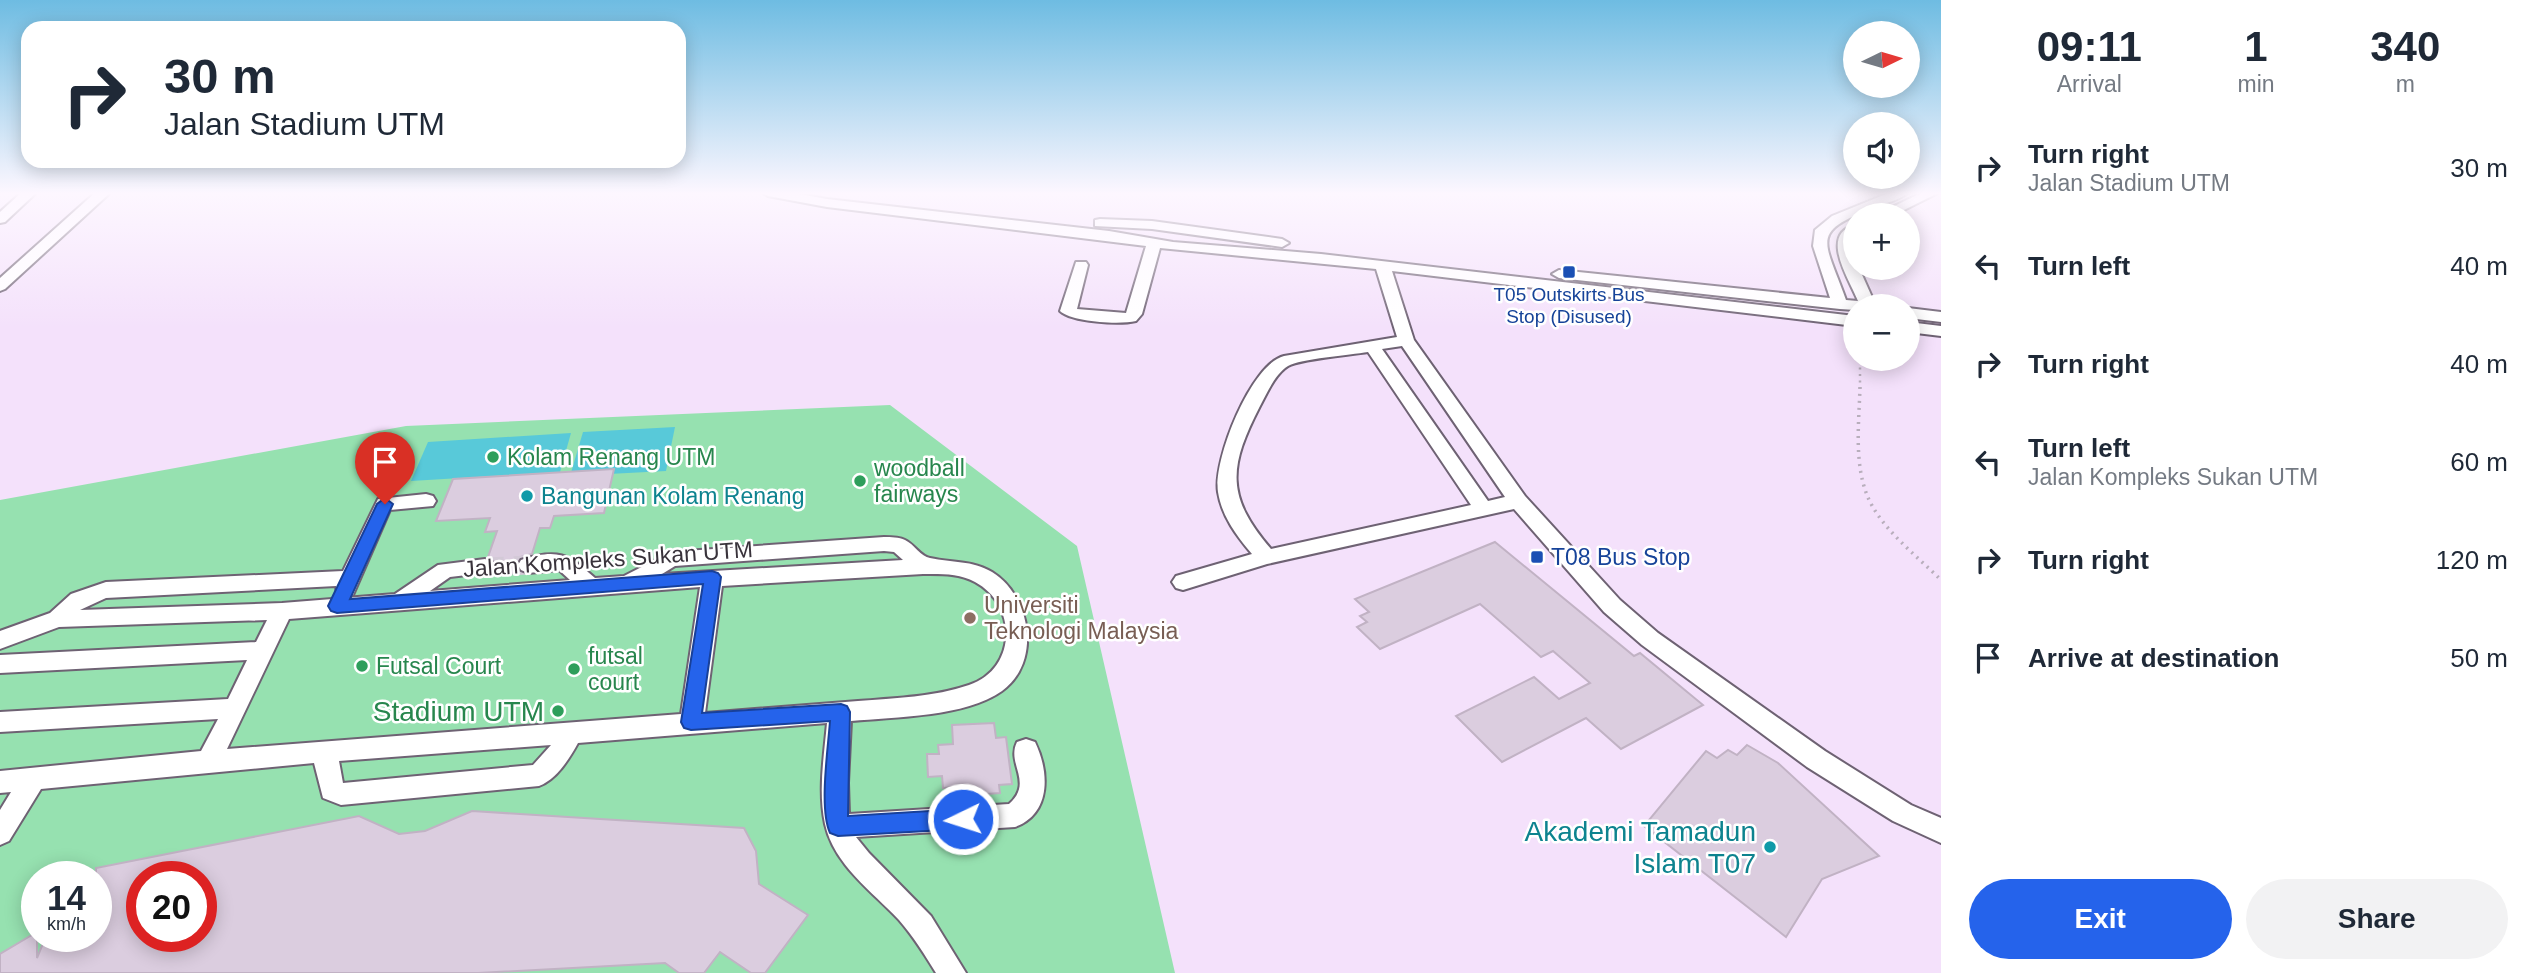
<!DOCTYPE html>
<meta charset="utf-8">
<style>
body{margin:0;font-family:Arial,sans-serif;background:#f2f2f3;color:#1f2937;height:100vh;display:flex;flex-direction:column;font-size:26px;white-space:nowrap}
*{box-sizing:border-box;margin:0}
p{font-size:23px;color:#747a83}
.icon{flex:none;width:38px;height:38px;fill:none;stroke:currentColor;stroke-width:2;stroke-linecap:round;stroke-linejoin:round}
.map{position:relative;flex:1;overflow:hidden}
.sheet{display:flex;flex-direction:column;background:#fff;width:595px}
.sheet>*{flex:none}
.top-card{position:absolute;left:21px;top:21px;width:665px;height:147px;border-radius:21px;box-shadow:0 4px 18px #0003;background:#fff;color:#1f2937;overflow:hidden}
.needle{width:46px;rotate:85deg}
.buttons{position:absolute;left:1843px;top:21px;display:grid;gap:14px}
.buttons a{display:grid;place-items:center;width:77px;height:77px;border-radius:50%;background:#fff;box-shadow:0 4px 18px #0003;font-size:35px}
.speed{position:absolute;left:21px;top:861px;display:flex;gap:14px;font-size:35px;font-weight:700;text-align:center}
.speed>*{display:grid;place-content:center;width:91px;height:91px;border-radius:50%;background:#fff;box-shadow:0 4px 18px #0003;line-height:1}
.speed small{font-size:18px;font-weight:400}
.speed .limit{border:10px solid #d22;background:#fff;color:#111}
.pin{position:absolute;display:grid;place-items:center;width:60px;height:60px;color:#fff;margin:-72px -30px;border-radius:50% 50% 50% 0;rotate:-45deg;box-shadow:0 0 7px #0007}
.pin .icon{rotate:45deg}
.me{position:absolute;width:77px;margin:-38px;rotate:266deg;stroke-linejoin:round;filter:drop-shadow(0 0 5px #0008)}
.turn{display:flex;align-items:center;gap:24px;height:147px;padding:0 28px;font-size:32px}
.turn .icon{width:91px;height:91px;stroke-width:2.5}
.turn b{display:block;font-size:49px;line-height:60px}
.eta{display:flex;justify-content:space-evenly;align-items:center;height:119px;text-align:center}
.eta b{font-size:42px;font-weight:800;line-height:49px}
.cta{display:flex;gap:14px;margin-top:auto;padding:14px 28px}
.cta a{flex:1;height:80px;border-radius:42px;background:#2563eb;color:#fff;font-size:28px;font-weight:800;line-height:80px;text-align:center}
.cta a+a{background:#f2f2f3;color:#1f2937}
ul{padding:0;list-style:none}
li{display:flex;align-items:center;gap:21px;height:98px;padding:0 28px}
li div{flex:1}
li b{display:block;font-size:26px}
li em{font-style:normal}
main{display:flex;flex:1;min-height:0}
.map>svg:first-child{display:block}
.built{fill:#f4e1fb;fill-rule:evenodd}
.green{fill:#96e1b0;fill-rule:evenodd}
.water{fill:#58c9d9}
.building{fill:#dbcddf;stroke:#c1b2c4;stroke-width:2;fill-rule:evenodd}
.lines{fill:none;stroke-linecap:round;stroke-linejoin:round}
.minor-tunnel{stroke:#d3c9d7;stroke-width:19;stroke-dasharray:19 10;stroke-linecap:butt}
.minor-casing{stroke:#6e6273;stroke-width:4}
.path-far1{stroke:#b8aebc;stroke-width:2.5;stroke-dasharray:2 4.5;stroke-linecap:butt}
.path{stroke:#b8aebc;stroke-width:3.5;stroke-dasharray:2 5;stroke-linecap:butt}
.minor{fill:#fff;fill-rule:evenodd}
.route{fill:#2563eb;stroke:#184099;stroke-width:2}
.transit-dot{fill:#1a4fb4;stroke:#fff;stroke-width:2.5}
.leisure-dot{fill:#2e9e5b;stroke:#fff;stroke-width:2.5}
.culture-dot{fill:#0f9aa8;stroke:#fff;stroke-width:2.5}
.education-dot{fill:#8d6e63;stroke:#fff;stroke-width:2.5}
.labels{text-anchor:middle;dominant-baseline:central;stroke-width:5;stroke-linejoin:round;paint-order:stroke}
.far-transit-label{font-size:19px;fill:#164399;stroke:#fff}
.leisure-label{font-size:23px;fill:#27864d;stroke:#fff;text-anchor:start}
.culture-label{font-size:23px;fill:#0d838f;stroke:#fff;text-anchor:start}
.transit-label{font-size:23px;fill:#164399;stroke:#fff;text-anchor:start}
.street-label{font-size:23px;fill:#39333b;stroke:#fff}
.education-label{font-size:23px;fill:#785e54;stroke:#fff;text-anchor:start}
.near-leisure-label{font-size:28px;fill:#27864d;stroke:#fff;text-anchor:end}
.near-culture-label{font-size:28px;fill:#0d838f;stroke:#fff;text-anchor:end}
</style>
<main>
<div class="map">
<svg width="1941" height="973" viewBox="0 0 1941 973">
<rect width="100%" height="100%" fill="#faeefe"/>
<path class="built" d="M0,192H1941V973H0ZM1855,215H1908V268H1855ZM1855,306H1908V359H1855ZM37,877H96V936H37ZM142,877H201V936H142Z"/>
<path class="green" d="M890,405L1077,546L1175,973H0V500L406,426ZM37,877H96V936H37ZM142,877H201V936H142Z"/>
<g class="water">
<path d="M675,427L666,471L570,476L583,432Z"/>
<path d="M571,433L560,472L411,481L428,442Z"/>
</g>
<g class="building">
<path d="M614,469L604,513L554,516L550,528H540L532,554L520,557L516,564L521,573L484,576L492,575L497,568L494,561L488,557L497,531L485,532L490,518L436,521L453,479Z"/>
<path d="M1495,542L1634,656L1640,653L1703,705L1621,749L1586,718L1502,762L1456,716L1534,677L1559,699L1590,683L1553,651L1541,657L1480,604L1380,649L1357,627L1367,622L1360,616L1369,612L1355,599Z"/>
<path d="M994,723L996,738L1006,737L1012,784L999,785L1000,793L958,796L957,787L943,788L942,776L928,777L927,754H939L938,745L953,744L952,725Z"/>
<path d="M1747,745L1778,763L1879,856L1822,879L1786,937L1644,826L1706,751L1717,758L1728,750L1737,755Z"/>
<path d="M472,811L744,828L756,851L759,884L808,915L765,973H751L720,952L704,973H679L665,963L478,973H0V954L37,932V958L46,936H96V868L359,816L399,834L425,831ZM142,877H201V936H142Z"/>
</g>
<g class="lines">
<path class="minor-tunnel" d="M485,567L528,565"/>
<g class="minor-casing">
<g id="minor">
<path d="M22,192H37L5,222L0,223V212Z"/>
<path d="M96,192H111L5,289L0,291V278Z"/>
<path d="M761,192H788L827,199L1109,231L1173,242L1321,254L1855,316V326L1392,271L1414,340L1525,496L1620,600L1658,633L1825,751L1911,805L1941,818V843L1893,821L1807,767L1642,645L1604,612L1514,509L1267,564L1183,590L1176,588L1172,582L1176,576L1252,554C1237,536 1222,517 1218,492C1213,460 1251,364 1284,356L1397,337L1376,269L1160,248L1142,314L1136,321C1119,325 1072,322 1060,311L1076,262H1086L1088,265L1077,309L1126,313L1146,246L827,207L768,196ZM1402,346L1505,497L1488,501L1382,349ZM1368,352L1471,505L1271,549C1225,496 1229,466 1260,406C1267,393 1275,374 1288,366C1300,359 1350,355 1368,352Z"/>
<path d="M1891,192H1909C1901,199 1889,202 1879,206C1808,232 1824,238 1846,300L1858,301C1849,279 1819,234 1855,225V234L1851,239L1855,268H1859L1876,306H1855V310L1840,309L1559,278L1552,274L1559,270L1830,298L1813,246L1815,230L1832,216Z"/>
<path d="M1923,192H1940L1894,215H1876Z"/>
<path d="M1100,219L1152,221L1282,239L1289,243L1282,247L1152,229L1095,226V220Z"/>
<path d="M1908,308L1941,312V322L1908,318Z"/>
<path d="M1908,322L1941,326V336L1908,332Z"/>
<path d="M426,494L433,496L436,501L433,506L390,510L353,595L345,597L337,595L336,586L106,598L80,610L282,603L395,594L438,565L485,559L492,562L495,567L492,572L450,577L430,591L570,580L559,570L528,573L521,570L518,565L521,560C558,548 568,554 595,578L624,576L671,552L884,537C891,537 899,537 905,540C914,544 921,557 930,558C952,563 972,560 992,572C1031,596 1042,662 1002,691C966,717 895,717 851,721L848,783L849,814L1009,804C1034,782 1006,764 1017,742L1026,739L1035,742C1049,771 1052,813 1015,827L856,837L869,853L931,916L966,973H936C925,955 913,936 899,920C872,891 834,865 825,824C818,791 824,756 827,723L578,743C569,759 557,779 539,786L341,805L323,798L314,763L41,789L9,841L0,845V810L11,792L0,793V771L201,751L218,719L0,732V712L228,699L247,660L0,673V655L256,642L267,620L59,627L0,649V631L50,613L71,594L106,582L343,571L378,499ZM884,551L894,552L903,560L662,574L675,566ZM923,574C940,574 959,573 975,582C1018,605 1017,669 969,685C934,697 895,698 858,701C807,705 756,709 705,713L722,586ZM700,587L681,714L227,749L289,619ZM551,745L533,765L343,783L339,761Z"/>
</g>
</g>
<path class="path-far1" d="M1860,389V359"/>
<path class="path" d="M1860,387C1859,422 1854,462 1867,495C1880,528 1916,555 1941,580"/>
<use href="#minor" class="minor"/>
</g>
<linearGradient id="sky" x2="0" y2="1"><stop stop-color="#6ebce2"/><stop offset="0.59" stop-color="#fdf7ff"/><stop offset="1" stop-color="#fdf7ff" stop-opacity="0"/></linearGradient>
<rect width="1941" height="328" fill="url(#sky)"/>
<path class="route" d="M385,498L393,504L350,599L712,571L718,573L721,577L702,713L841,704L847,706L850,712L848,816L963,809L971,812L974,819L971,826L963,829L838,836L830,833C819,809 828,749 830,721L691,730L684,728L681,722L703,584L337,613L331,611L328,606L377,504Z"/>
<g class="transit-dot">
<rect x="1562" y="265" width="14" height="14" rx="3.5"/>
<rect x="1530" y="550" width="14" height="14" rx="3.5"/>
</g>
<g class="leisure-dot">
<circle cx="493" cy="457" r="7"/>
<circle cx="860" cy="481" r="7"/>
<circle cx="362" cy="666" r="7"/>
<circle cx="574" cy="669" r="7"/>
<circle cx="558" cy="711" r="7"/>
</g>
<g class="culture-dot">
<circle cx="527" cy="496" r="7"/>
<circle cx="1770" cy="847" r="7"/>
</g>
<circle class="education-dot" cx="970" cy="618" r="7"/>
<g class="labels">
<g class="far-transit-label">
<text x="1569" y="294">T05 Outskirts Bus<tspan x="1569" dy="22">Stop (Disused)</tspan></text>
</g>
<g class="leisure-label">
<text x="507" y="457">Kolam Renang UTM</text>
<text x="874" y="468">woodball<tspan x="874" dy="26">fairways</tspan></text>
<text x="588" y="656">futsal<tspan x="588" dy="26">court</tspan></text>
<text x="376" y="666">Futsal Court</text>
</g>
<g class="culture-label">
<text x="541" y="496">Bangunan Kolam Renang</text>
</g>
<g class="transit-label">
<text x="1551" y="557">T08 Bus Stop</text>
</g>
<g class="street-label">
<text transform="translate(608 559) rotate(-4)">Jalan Kompleks Sukan UTM</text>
</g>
<g class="education-label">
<text x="984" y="605">Universiti<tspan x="984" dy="26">Teknologi Malaysia</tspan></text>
</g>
<g class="near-leisure-label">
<text x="544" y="711">Stadium UTM</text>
</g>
<g class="near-culture-label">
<text x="1756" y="831">Akademi Tamadun<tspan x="1756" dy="32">Islam T07</tspan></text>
</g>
</g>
</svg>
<div class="buttons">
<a><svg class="needle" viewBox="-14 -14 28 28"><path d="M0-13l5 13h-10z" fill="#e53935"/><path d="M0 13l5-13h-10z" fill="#747a83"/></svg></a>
<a><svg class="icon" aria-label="sound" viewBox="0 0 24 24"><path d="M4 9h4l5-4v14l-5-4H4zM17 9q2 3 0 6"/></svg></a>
<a>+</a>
<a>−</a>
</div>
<div class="speed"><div>14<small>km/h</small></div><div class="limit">20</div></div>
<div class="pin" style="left:385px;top:504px;background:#d93025"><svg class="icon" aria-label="arrive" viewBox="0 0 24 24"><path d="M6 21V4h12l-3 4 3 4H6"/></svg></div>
<svg class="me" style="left:963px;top:819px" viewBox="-20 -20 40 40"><circle r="17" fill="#2563eb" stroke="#fff" stroke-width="3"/><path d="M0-11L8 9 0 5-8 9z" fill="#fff"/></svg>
<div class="top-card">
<div class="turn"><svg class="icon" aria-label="right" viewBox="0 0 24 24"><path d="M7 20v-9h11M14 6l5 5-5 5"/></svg><div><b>30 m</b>Jalan Stadium UTM</div></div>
</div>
</div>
<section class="sheet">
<div class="eta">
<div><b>09:11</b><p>Arrival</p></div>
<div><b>1</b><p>min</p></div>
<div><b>340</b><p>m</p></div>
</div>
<ul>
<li><svg class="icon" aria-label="right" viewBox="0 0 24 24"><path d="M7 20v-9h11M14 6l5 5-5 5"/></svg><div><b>Turn right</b><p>Jalan Stadium UTM</p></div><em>30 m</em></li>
<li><svg class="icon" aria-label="left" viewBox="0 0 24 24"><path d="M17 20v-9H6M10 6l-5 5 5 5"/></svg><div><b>Turn left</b></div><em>40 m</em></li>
<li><svg class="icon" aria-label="right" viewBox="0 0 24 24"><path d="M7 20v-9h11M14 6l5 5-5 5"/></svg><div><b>Turn right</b></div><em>40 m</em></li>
<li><svg class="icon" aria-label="left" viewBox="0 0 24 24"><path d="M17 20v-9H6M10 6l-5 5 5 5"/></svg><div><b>Turn left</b><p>Jalan Kompleks Sukan UTM</p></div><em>60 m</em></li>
<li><svg class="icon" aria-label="right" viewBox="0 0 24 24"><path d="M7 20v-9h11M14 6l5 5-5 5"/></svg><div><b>Turn right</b></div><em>120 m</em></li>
<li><svg class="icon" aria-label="arrive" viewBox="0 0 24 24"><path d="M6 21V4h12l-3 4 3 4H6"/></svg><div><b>Arrive at destination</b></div><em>50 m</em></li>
</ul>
<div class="cta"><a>Exit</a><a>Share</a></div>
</section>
</main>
